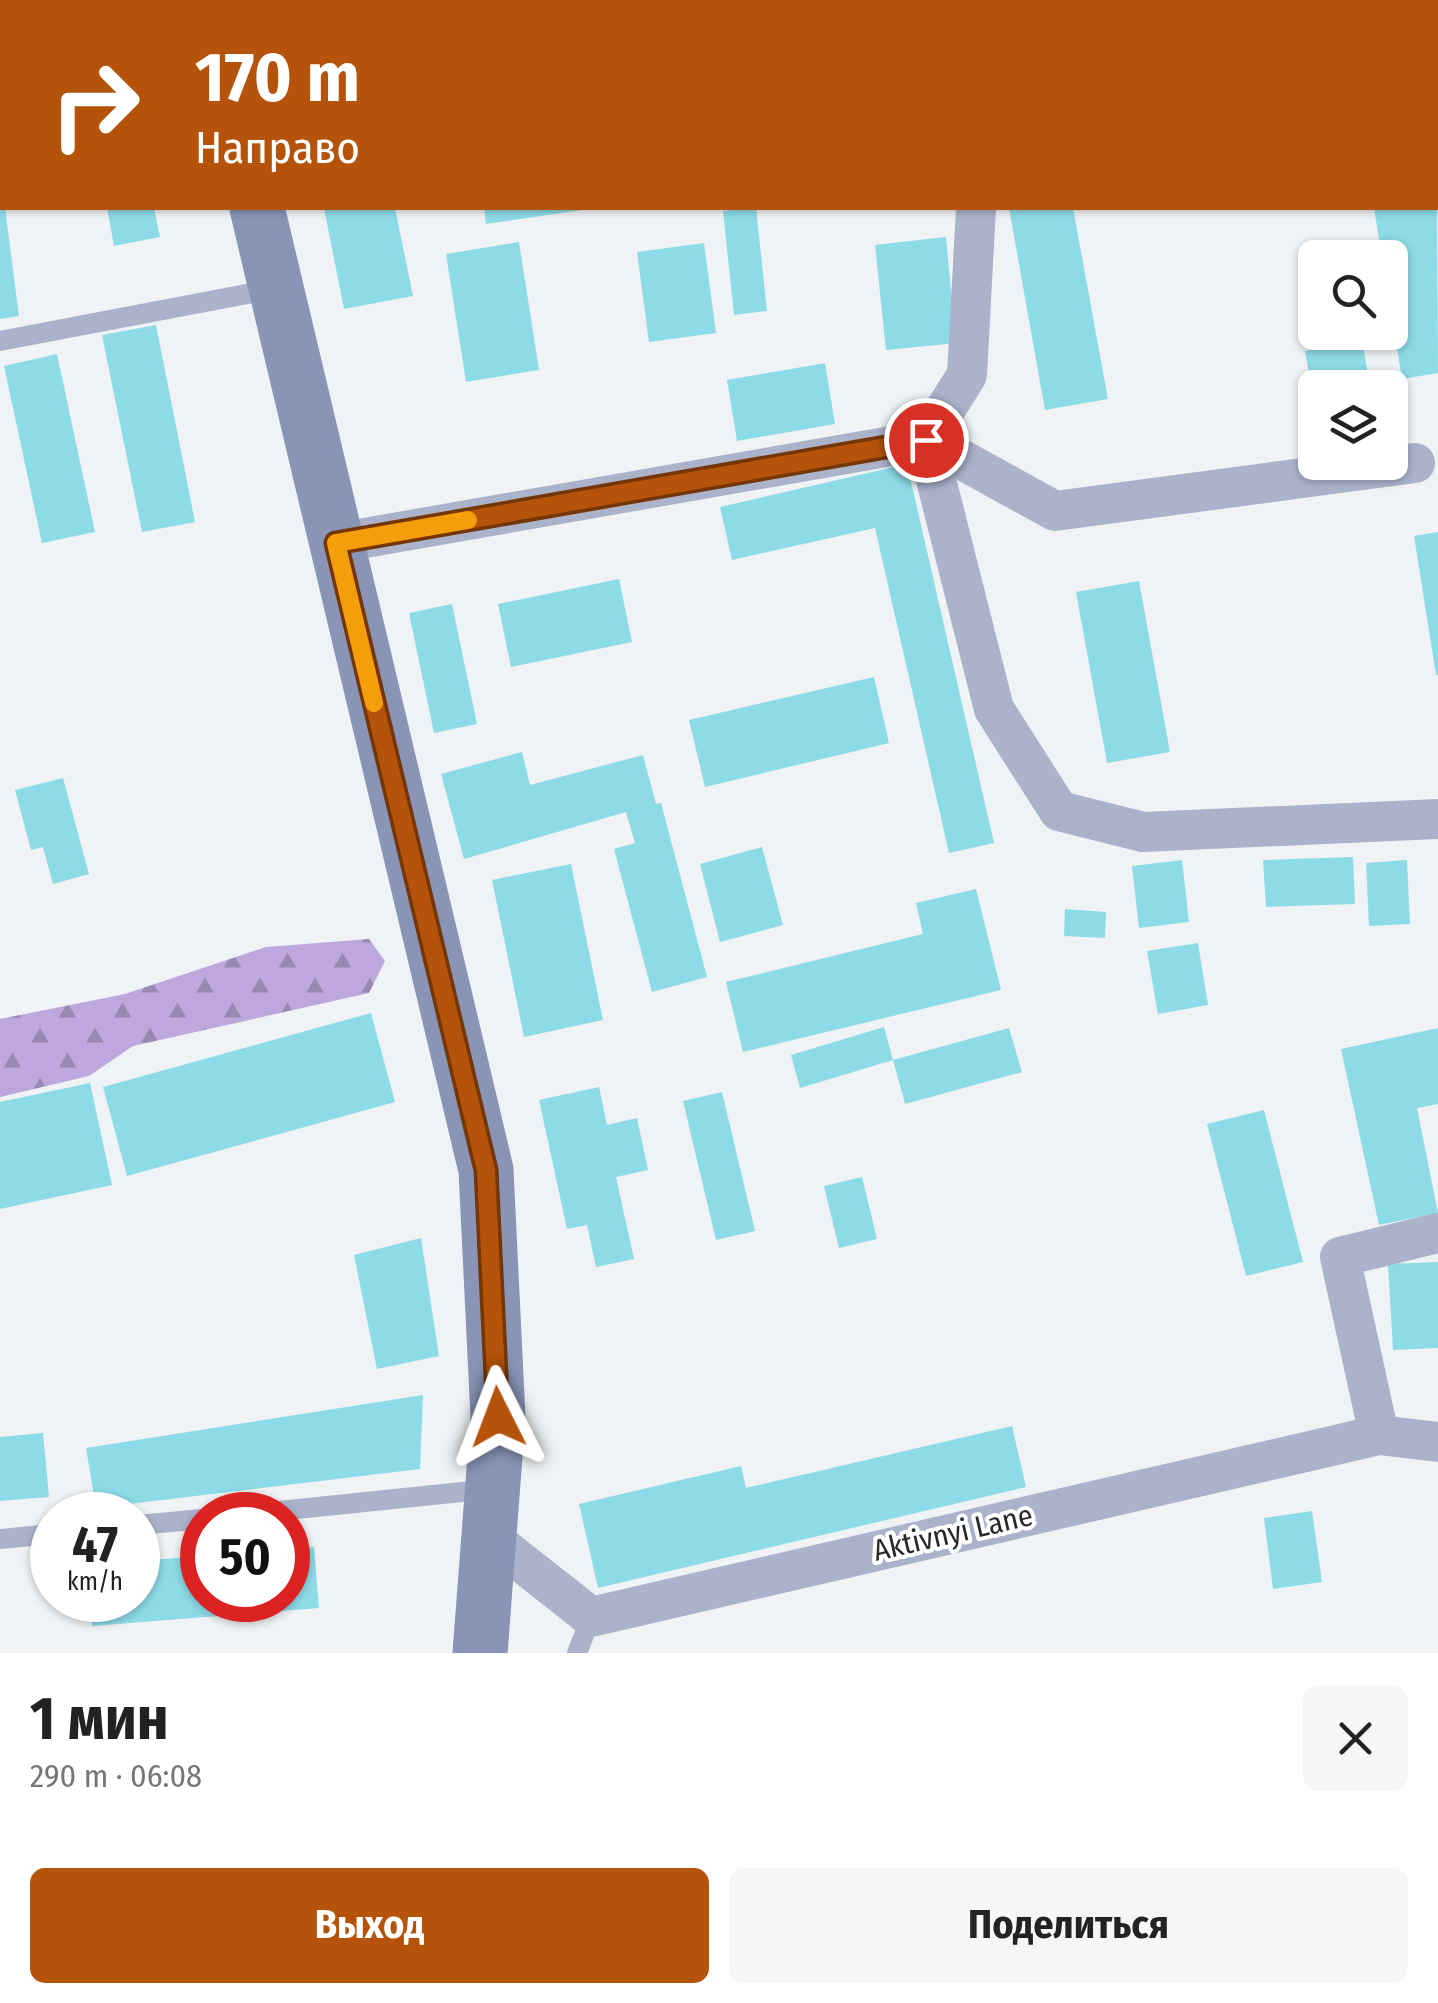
<!DOCTYPE html>
<html lang="ru">
<meta charset="utf-8">
<style>
body{margin:0;font-family:"Fira Sans Condensed",sans-serif;background:#f6f6f6;color:#222;height:100vh;display:flex;flex-direction:column;font-size:38px;white-space:nowrap}
*{box-sizing:border-box;margin:0}
p{font-size:32px;color:#767676}
.icon{flex:none;width:55px;height:55px;fill:none;stroke:currentColor;stroke-width:2;stroke-linecap:round;stroke-linejoin:round}
.map{position:relative;height:1653px;overflow:hidden}
.details{display:flex;flex-direction:column;background:#fff;flex:1}
.details>*{flex:none}
.guide{position:absolute;left:0px;top:0px;width:1440px;height:210px;box-shadow:0 2px 8px #0004;background:#b45309;color:#fff;overflow:hidden}
.controls{position:absolute;left:1298px;top:240px;display:grid;gap:20px}
.controls a{display:grid;place-items:center;width:110px;height:110px;border-radius:15px;background:#fff;box-shadow:0 2px 8px #0004;font-size:50px}
.speed{position:absolute;left:30px;top:1492px;display:flex;gap:20px;font-size:50px;font-weight:700;text-align:center}
.speed>*{display:grid;place-content:center;width:130px;height:130px;border-radius:50%;background:#fff;box-shadow:0 2px 8px #0004;line-height:1}
.speed small{font-size:25px;font-weight:400}
.speed .limit{border:15px solid #d22;background:#fff;color:#111}
.pin{position:absolute;display:grid;place-items:center;width:85px;height:85px;color:#fff;margin:-42px;border:5px solid #fff;border-radius:50%;box-shadow:0 2px 10px #0007}
.me{position:absolute;width:110px;margin:-55px;rotate:357deg;stroke-linejoin:round;filter:drop-shadow(0 0 8px #0008)}
.turn{display:flex;align-items:center;gap:35px;height:210px;padding:0 30px;font-size:45px}
.turn .icon{width:130px;height:130px;stroke-width:2.5}
.turn b{display:block;font-size:70px;line-height:85px}
.round{display:grid;place-items:center;flex:none;width:105px;height:105px;border-radius:15px;background:#f6f6f6}
.head{display:flex;align-items:center;justify-content:space-between;height:170px;padding:0 30px}
h1{font-size:60px;font-weight:700;line-height:75px}
.primary-button{display:flex;gap:20px;margin-top:auto;padding:20px 30px}
.primary-button a{flex:1;height:115px;border-radius:15px;background:#b45309;color:#fff;font-size:40px;font-weight:700;line-height:115px;text-align:center}
.primary-button a+a{background:#f6f6f6;color:#222}
.map>svg:first-child{display:block}
.forest{fill:url(#forest-firs)}
.building{fill:#8ddbe7}
.lines{fill:none;stroke-linecap:round;stroke-linejoin:round}
.service{stroke:#abb3cb;stroke-width:20}
.minor{stroke:#abb3cb;stroke-width:40}
.secondary{stroke:#8994b6;stroke-width:55}
.route-casing{stroke:#753606;stroke-width:25}
.route{stroke:#b45309;stroke-width:18}
.slow{stroke:#f59e0b;stroke-width:18}
.labels{text-anchor:middle;dominant-baseline:central;stroke-width:8;stroke-linejoin:round;paint-order:stroke}
.street-label{font-size:30px;fill:#272829;stroke:#fff}
</style>
<div class="map">
<svg width="1438" height="1653" viewBox="0 0 1438 1653">
<defs>
<pattern id="forest-firs" width="22" height="20" patternUnits="userSpaceOnUse" patternTransform="scale(2.5)"><rect width="22" height="20" fill="#bda7dc"/><path d="M5 1l3.5 6h-7zM16 11l3.5 6h-7z" fill="#9a88b2"/></pattern>
</defs>
<rect width="100%" height="100%" fill="#f0f3f5"/>
<path class="forest" d="M369,939L385,961L369,993L133,1046L89,1076L0,1097V1019L125,994L266,947Z"/>
<g class="building">
<path d="M0,208H5L19,316L0,319Z"/>
<path d="M107,208H154L160,237L114,246Z"/>
<path d="M324,208H395L413,296L344,309Z"/>
<path d="M484,208H582V210L486,224Z"/>
<path d="M756,208L767,311L734,315L723,211Z"/>
<path d="M1009,208H1073L1108,399L1045,410Z"/>
<path d="M1374,208H1437L1438,373L1402,379L1390,304V258H1382Z"/>
<path d="M946,237L956,343L886,350L875,245Z"/>
<path d="M519,242L539,370L466,382L446,254Z"/>
<path d="M704,243L716,333L649,342L637,252Z"/>
<path d="M156,325L195,522L142,532L102,335Z"/>
<path d="M1362,341L1370,385L1315,388L1313,396L1305,351Z"/>
<path d="M57,354L95,532L42,543L4,366Z"/>
<path d="M825,363L835,424L737,441L727,380Z"/>
<path d="M907,464L994,843L949,853L875,528L732,560L720,507Z"/>
<path d="M1438,532V675H1436L1414,536Z"/>
<path d="M619,579L632,642L511,667L498,604Z"/>
<path d="M1139,581L1170,752L1107,763L1076,592Z"/>
<path d="M452,604L477,724L434,733L409,613Z"/>
<path d="M874,677L889,743L705,787L689,720Z"/>
<path d="M522,752L530,785L643,755L656,804L661,803L707,977L652,992L614,849L635,843L626,812L464,859L441,774Z"/>
<path d="M63,778L89,874L53,884L43,847L31,850L15,790Z"/>
<path d="M762,847L783,925L720,942L700,864Z"/>
<path d="M1353,857L1355,904L1266,907L1263,860Z"/>
<path d="M1182,860L1189,922L1139,928L1132,866Z"/>
<path d="M1407,860L1410,924L1369,926L1366,863Z"/>
<path d="M571,864L603,1020L524,1037L492,880Z"/>
<path d="M976,889L1001,990L743,1052L726,982L923,934L916,903Z"/>
<path d="M1065,909L1106,912L1105,938L1064,936Z"/>
<path d="M1198,943L1208,1005L1158,1014L1147,951Z"/>
<path d="M371,1013L395,1102L127,1176L103,1087Z"/>
<path d="M884,1027L893,1060L800,1088L791,1055Z"/>
<path d="M1009,1028L1022,1072L905,1104L893,1060Z"/>
<path d="M1438,1028V1104L1417,1108L1438,1213L1379,1225L1341,1049Z"/>
<path d="M90,1083L112,1185L0,1209V1102Z"/>
<path d="M599,1087L607,1125L637,1118L648,1170L616,1177L634,1259L596,1267L587,1225L567,1229L539,1100Z"/>
<path d="M722,1092L755,1231L716,1240L683,1101Z"/>
<path d="M1264,1110L1303,1262L1246,1276L1207,1124Z"/>
<path d="M862,1177L877,1239L839,1248L824,1186Z"/>
<path d="M421,1238L439,1356L377,1369L354,1255Z"/>
<path d="M1438,1262V1348L1393,1350L1388,1264Z"/>
<path d="M423,1395L420,1469L96,1508L86,1448Z"/>
<path d="M1012,1426L1026,1487L598,1588L579,1504L741,1466L746,1488Z"/>
<path d="M43,1433L49,1497L0,1501V1437Z"/>
<path d="M1312,1511L1322,1582L1273,1589L1264,1518Z"/>
<path d="M314,1547L319,1608L92,1626L89,1600H138V1561L202,1556V1600H288V1549Z"/>
</g>
<g class="lines">
<g class="service">
<path d="M0,341L273,289"/>
<path d="M239,1515L491,1489"/>
<path d="M138,1525L202,1519"/>
<path d="M0,1539L52,1534"/>
<path d="M577,1653L591,1617"/>
</g>
<g class="minor">
<path d="M943,0L944,2"/>
<path d="M976,208L967,375L926,440L994,709L1059,811L1143,832L1438,819"/>
<path d="M336,543L926,440L1055,511L1415,463"/>
<path d="M1379,1435L1340,1257L1438,1233"/>
<path d="M492,1539L591,1617L1379,1435L1438,1442"/>
</g>
<g class="secondary">
<path d="M206,0V2"/>
<path d="M257,208L486,1170L498,1417L480,1653"/>
</g>
</g>
<g class="lines">
<g class="route-casing">
<path id="route" d="M498,1417L486,1170L336,543L926,440"/>
</g>
<use href="#route" class="route"/>
<path class="slow" d="M374,703L336,543L468,520"/>
</g>
<g class="labels">
<g class="street-label">
<text transform="translate(953 1533) rotate(-13)">Aktivnyi Lane</text>
</g>
</g>
</svg>
<div class="controls">
<a><svg class="icon" aria-label="search" viewBox="0 0 24 24"><circle cx="10" cy="10" r="6"/><path d="M15 15l6 6"/></svg></a>
<a><svg class="icon" aria-label="layers" viewBox="0 0 24 24"><path d="M12 4l9 5-9 5-9-5zM3 14l9 5 9-5"/></svg></a>
</div>
<div class="speed"><div>47<small>km/h</small></div><div class="limit">50</div></div>
<div class="pin" style="left:926px;top:440px;background:#d93025"><svg class="icon" aria-label="arrive" viewBox="0 0 24 24"><path d="M6 21V4h12l-3 4 3 4H6"/></svg></div>
<svg class="me" style="left:498px;top:1417px" viewBox="-20 -20 40 40"><path d="M0-17L14 15 0 8-14 15z" fill="#b45309" stroke="#fff" stroke-width="4"/></svg>
<div class="guide">
<div class="turn"><svg class="icon" aria-label="right" viewBox="0 0 24 24"><path d="M7 20v-9h11M14 6l5 5-5 5"/></svg><div><b>170 m</b>Направо</div></div>
</div>
</div>
<section class="details">
<div class="head"><div><h1>1 мин</h1><p>290 m · 06:08</p></div><a class="round"><svg class="icon" aria-label="close" viewBox="0 0 24 24"><path d="M6 6l12 12M18 6L6 18"/></svg></a></div>
<div class="primary-button"><a>Выход</a><a>Поделиться</a></div>
</section>
